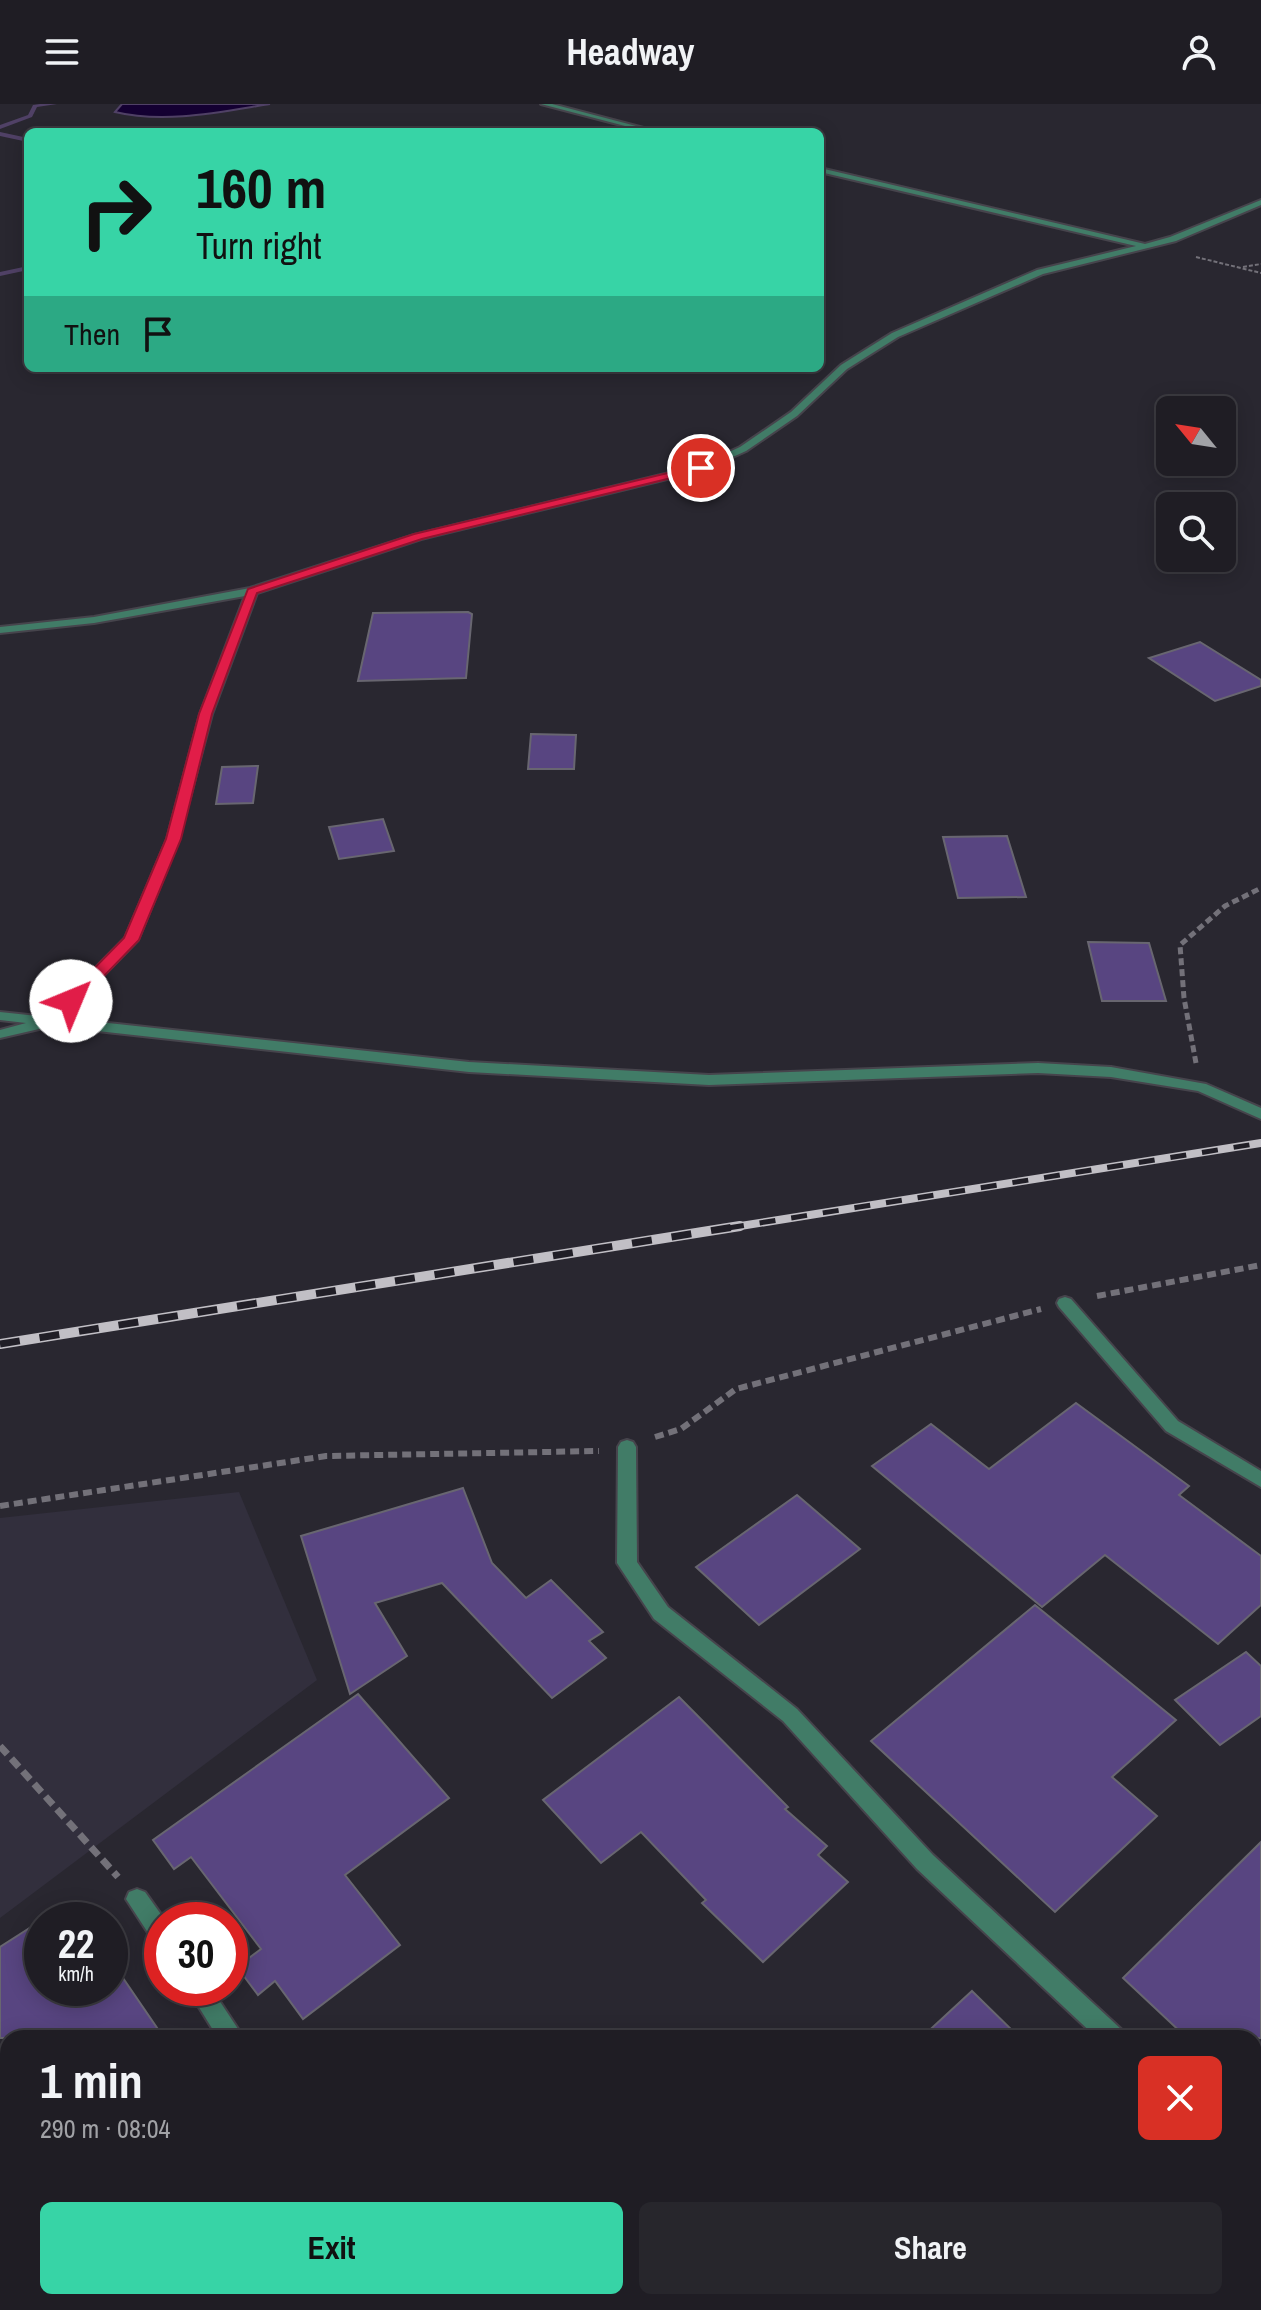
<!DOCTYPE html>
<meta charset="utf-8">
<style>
body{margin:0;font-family:"Archivo Narrow",sans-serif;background:#27262c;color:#f1f3f6;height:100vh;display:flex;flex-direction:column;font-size:30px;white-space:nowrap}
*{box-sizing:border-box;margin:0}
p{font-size:26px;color:#a1a2a6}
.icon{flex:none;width:44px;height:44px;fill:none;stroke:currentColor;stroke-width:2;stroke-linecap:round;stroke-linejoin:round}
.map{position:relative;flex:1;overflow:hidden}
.side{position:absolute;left:0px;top:1926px;width:1262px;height:280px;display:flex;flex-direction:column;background:#1f1d24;border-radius:24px 24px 0 0;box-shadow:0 4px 20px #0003,0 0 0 2px #3c3b41}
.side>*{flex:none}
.banner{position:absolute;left:24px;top:24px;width:800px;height:244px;border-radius:12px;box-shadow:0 4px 20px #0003,0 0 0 2px #3c3b41;background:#37d4a6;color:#111;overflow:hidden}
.needle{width:52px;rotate:300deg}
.tools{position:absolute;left:1156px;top:292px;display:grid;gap:16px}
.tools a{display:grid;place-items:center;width:80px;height:80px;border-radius:12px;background:#1f1d24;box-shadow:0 4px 20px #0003,0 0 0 2px #3c3b41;font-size:40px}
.speed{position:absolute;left:24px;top:1798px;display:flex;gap:16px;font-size:40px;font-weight:700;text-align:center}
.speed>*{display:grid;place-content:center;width:104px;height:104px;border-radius:50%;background:#1f1d24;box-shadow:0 4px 20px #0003,0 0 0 2px #3c3b41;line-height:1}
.speed small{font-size:20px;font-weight:400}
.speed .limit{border:12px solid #d22;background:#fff;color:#111}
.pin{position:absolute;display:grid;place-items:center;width:68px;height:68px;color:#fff;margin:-34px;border:4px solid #fff;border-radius:50%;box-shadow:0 2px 8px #0007}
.me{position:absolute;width:88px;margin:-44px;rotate:45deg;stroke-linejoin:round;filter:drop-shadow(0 0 6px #0008)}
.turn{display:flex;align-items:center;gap:28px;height:168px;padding:0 40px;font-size:36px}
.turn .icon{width:104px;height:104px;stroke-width:2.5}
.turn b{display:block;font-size:56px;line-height:68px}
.then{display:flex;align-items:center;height:76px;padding:0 40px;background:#0003;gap:16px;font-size:30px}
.round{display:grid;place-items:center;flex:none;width:84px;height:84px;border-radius:12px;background:#27262c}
.overview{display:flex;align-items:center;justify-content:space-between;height:136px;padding:0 40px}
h1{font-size:48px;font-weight:700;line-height:60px}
.action{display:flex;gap:16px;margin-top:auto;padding:16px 40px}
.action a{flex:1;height:92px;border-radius:12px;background:#37d4a6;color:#111;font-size:32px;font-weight:700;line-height:92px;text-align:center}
.action a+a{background:#27262c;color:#f1f3f6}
header{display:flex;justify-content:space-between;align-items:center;height:104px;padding:0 40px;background:#1f1d24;font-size:36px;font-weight:700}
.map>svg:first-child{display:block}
.built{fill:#322f3d}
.water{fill:#140032;stroke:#504166;stroke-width:2}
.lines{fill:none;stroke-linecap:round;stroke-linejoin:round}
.stream{fill:#504166;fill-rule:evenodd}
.building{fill:#584581;stroke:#686670;stroke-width:2}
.street-casing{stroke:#46444c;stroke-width:4}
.path-far3{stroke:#737179;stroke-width:2;stroke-dasharray:4 2;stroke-linecap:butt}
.path-far2{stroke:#737179;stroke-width:5;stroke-dasharray:7 4;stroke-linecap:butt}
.path-far1{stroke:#737179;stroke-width:6;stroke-dasharray:9 5;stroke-linecap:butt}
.path{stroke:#737179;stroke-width:7;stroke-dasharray:11 6;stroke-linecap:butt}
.street{fill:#417c67;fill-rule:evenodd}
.rail-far1-casing{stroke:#c1bfc5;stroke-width:8}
.rail-casing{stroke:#c1bfc5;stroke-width:10}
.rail-far1{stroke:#201e26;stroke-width:5;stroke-dasharray:16;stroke-linecap:butt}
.rail{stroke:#201e26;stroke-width:7;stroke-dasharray:20;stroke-linecap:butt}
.route{fill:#e11d48;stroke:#92132f;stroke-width:2}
</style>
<header><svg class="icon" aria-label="menu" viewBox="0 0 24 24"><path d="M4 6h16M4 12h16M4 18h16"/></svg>Headway<svg class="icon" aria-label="person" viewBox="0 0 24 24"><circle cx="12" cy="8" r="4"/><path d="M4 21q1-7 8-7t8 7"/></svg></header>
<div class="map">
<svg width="1261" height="2206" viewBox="0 0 1261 2206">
<rect width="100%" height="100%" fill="#292730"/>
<path class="built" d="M239,1388L317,1576L0,1814V1414Z"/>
<path class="water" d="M122,0H270C220,8 165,20 115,8Z"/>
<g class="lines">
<g class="stream">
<path d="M40,0H57L37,3L32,13L0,25V21L28,11L33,1Z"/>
<path d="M0,28L28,34V38L0,32Z"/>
<path d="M28,162V166L0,172V168Z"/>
</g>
</g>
<g class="building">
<path d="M468,508L472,510L466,574L358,577L373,509Z"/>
<path d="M1200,538L1261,576V582L1215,597L1149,554Z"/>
<path d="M531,630L576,631L574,665H528Z"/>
<path d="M258,662L253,699L216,700L222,663Z"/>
<path d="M383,715L394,747L339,755L329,723Z"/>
<path d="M1007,732L1026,793L958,794L943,733Z"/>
<path d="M1088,838L1149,839L1166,897H1102Z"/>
<path d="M1076,1299L1189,1382L1179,1391L1261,1452V1501L1218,1540L1105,1451L1042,1503L872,1362L931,1320L989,1365Z"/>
<path d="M463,1384L492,1459L526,1494L551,1476L603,1528L589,1537L606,1554L552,1594L442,1479L375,1499L407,1552L350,1590L301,1432Z"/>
<path d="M797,1391L860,1445L759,1521L696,1463Z"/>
<path d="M1035,1501L1176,1616L1112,1673L1157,1712L1055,1808L871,1637Z"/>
<path d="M1246,1548L1261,1562V1612L1220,1641L1175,1596Z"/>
<path d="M358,1590L449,1694L345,1771L400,1841L303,1915L275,1877L258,1891L237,1863L261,1845L191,1753L174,1765L153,1736Z"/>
<path d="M679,1593L788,1703L785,1705L827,1742L818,1751L848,1778L763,1858L702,1799L706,1796L641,1728L601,1759L543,1696Z"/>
<path d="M1261,1738V1934H1187L1123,1874Z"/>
<path d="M42,1816V1884H110V1855L164,1934H0V1843Z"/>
<path d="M972,1887L1020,1934H921Z"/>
</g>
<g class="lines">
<g class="street-casing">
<g id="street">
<path d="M541,0H552L659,28H648Z"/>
<path d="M820,64L1145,140L1170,133L1261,96V101L1176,137L1043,170L898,233L847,265L797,312L746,347L704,366L421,435L257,489L212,610L179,735L138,836L62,914L469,958L709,971L1038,959L1111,963L1206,980L1261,1004V1015L1198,987L1111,973L1038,969L709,981L469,968L52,922L0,934V926L26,919L0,916V908L47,913L125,834L167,735L200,610L245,492L94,519L0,529V523L94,513L250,484L414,431L698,362L740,343L791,308L841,261L892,229L1037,166L1136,142L820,68Z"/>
<path d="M1065,1193L1071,1195L1178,1317L1261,1367V1383L1166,1327L1059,1203L1057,1199L1059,1195Z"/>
<path d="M627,1336L633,1338L636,1343L637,1458L668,1503L797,1605L933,1751L1122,1926L1126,1934H1097L917,1765L783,1617L654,1515L617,1459L618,1343L621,1338Z"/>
<path d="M137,1785L145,1788L165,1816H162V1842L154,1838L126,1795L129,1788Z"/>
<path d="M187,1884H211L244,1934H218Z"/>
<path d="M1254,2078L1261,2081V2110L1254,2107Z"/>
<path d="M399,2198H426L430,2206H403Z"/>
</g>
</g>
<g class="path-far3">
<path d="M1196,153L1261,169"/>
<path d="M1243,163L1261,160"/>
</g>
<path class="path-far2" d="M1196,959L1184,894L1180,841L1225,802L1261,784"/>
<g class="path-far1">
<path d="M1097,1192L1261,1161"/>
<path d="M655,1333L681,1325L736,1285L1041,1205"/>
<path d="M0,1402L326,1352L599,1347"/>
</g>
<path class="path" d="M0,1642L118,1773"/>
<use href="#street" class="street"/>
<g class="rail-far1-casing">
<path id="rail-far1" d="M728,1124L1261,1039"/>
</g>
<g class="rail-casing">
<path id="rail" d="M0,1240L740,1122"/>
</g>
<use href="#rail-far1" class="rail-far1"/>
<use href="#rail" class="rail"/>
</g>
<path class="route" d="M701,361L704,366L422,435L257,489L212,610L181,735L139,836L76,901H65V894L124,834L166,735L199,610L248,485L414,430Z"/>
</svg>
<div class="tools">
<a><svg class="needle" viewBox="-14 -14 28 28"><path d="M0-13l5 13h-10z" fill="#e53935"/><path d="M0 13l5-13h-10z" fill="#a1a2a6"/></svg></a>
<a><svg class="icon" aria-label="search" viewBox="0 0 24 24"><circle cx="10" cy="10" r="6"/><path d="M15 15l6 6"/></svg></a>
</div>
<div class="speed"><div>22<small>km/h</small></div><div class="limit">30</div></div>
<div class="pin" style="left:701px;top:364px;background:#d93025"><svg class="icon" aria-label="arrive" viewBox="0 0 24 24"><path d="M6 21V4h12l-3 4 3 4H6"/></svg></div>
<svg class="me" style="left:71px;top:897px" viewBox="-20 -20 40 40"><circle r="19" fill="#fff"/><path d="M0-13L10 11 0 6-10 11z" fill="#e11d48"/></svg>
<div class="banner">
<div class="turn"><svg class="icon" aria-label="right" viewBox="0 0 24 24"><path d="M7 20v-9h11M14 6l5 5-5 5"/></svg><div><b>160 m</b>Turn right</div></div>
<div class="then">Then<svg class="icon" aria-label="arrive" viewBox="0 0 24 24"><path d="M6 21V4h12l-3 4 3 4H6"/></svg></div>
</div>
<section class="side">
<div class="overview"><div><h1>1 min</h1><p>290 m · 08:04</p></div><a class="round" style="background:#d93025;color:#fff"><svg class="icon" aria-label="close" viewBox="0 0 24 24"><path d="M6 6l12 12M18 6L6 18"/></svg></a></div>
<div class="action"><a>Exit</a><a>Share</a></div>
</section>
</div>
